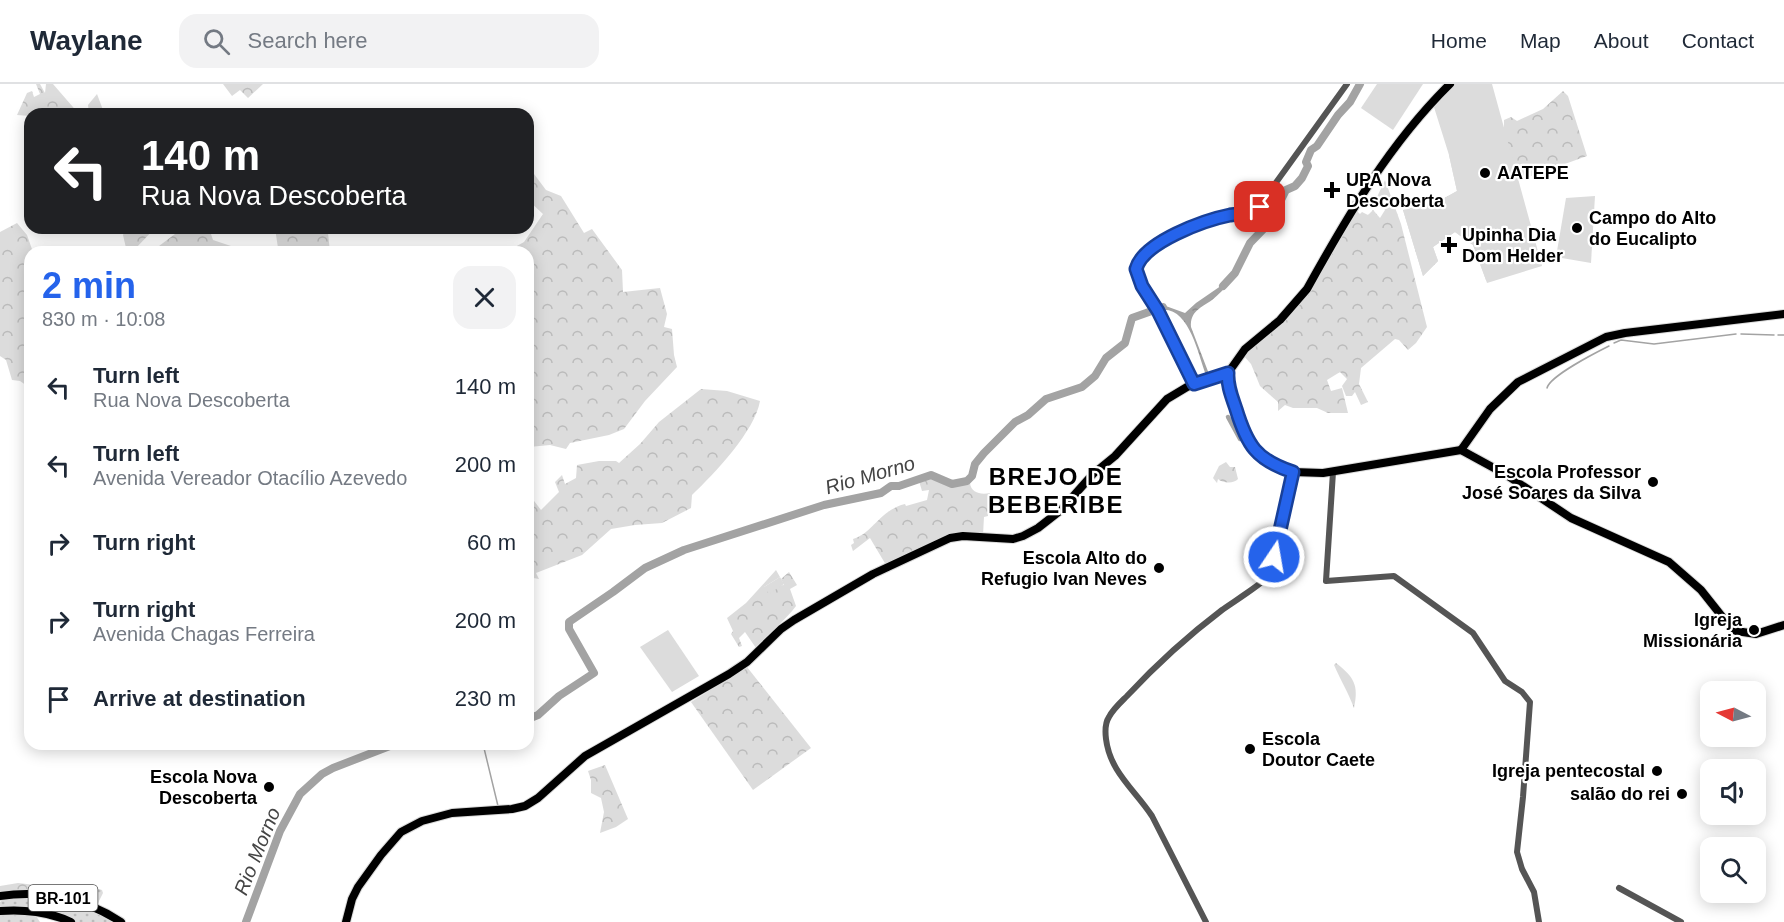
<!DOCTYPE html>
<meta charset="utf-8">
<style>
body{margin:0;font-family:Helvetica,sans-serif;background:#f2f2f3;color:#1f2937;height:100vh;display:flex;flex-direction:column;font-size:22px;white-space:nowrap}
*{box-sizing:border-box;margin:0}
p{font-size:20px;color:#747a83}
.icon{flex:none;width:33px;height:33px;fill:none;stroke:currentColor;stroke-width:2;stroke-linecap:round;stroke-linejoin:round}
.map{position:relative;flex:1;overflow:hidden}
.drawer{position:absolute;left:24px;top:162px;width:510px;height:504px;display:flex;flex-direction:column;background:#fff;border-radius:18px;box-shadow:0 3px 15px #0003}
.drawer>*{flex:none}
.top-card{position:absolute;left:24px;top:24px;width:510px;height:126px;border-radius:18px;box-shadow:0 3px 15px #0003;background:#202124;color:#fff;overflow:hidden}
.needle{width:39px;rotate:276deg}
.fabs{position:absolute;left:1700px;top:597px;display:grid;gap:12px}
.fabs a{display:grid;place-items:center;width:66px;height:66px;border-radius:12px;background:#fff;box-shadow:0 3px 15px #0003;font-size:30px}
.pin{position:absolute;display:grid;place-items:center;width:51px;height:51px;color:#fff;margin:-26px;border-radius:12px;box-shadow:0 3px 9px #0006}
.me{position:absolute;width:66px;margin:-33px;rotate:12deg;stroke-linejoin:round;filter:drop-shadow(0 0 4px #0008)}
.turn{display:flex;align-items:center;gap:21px;height:126px;padding:0 18px;font-size:27px}
.turn .icon{width:78px;height:78px;stroke-width:2.5}
.turn b{display:block;font-size:42px;line-height:51px}
.round{display:grid;place-items:center;flex:none;width:63px;height:63px;border-radius:18px;background:#f2f2f3}
.overview{display:flex;align-items:center;justify-content:space-between;height:102px;padding:0 18px}
h1{font-size:36px;font-weight:600;line-height:45px;color:#2563eb}
ul{padding:0;list-style:none}
li{display:flex;align-items:center;gap:18px;height:78px;padding:0 18px}
li div{flex:1}
li b{display:block;font-size:22px}
li em{font-style:normal}
header{display:flex;align-items:center;gap:36px;box-sizing:border-box;height:84px;padding:0 30px;background:#fff;border-bottom:2px solid #e0e1e3}
header strong{font-size:28px}
nav{display:flex;gap:33px;margin-inline-start:auto;font-size:21px}
.search{width:420px;height:54px;background:#f2f2f3;display:flex;align-items:center;gap:15px;box-sizing:border-box;padding:0 21px;border-radius:18px;color:#747a83;font-size:22px}
.map>svg:first-child{display:block}
.grass{fill:url(#grass-dots)}
.forest{fill:url(#forest-crowns)}
.park{fill:url(#park-tufts)}
.garden{fill:#dcdcdc}
.water{fill:url(#water-ripples)}
.lines{fill:none;stroke-linecap:round;stroke-linejoin:round}
.stream{stroke:#a3a3a3;stroke-width:1.5}
.canal{stroke:#a3a3a3;stroke-width:4.5}
.river{stroke:#a3a3a3;stroke-width:8}
.major-casing{stroke:#dbdbdb;stroke-width:10}
.highway-casing{stroke:#dbdbdb;stroke-width:10}
.minor{stroke:#555;stroke-width:6}
.major{stroke:#000;stroke-width:8}
.highway{stroke:#000;stroke-width:8}
.route-casing{stroke:#184099;stroke-width:15}
.route{stroke:#2563eb;stroke-width:10}
.poi-dot{fill:#000;stroke:#fff;stroke-width:2}
.labels{text-anchor:middle;dominant-baseline:central;stroke-width:4.5;stroke-linejoin:round;paint-order:stroke}
.shield{fill:#fff;stroke:#4c4c4c;stroke-width:1.5}
.shield-label{font-size:16px;font-weight:bold;fill:#000}
.poi-label{font-size:18px;font-weight:bold;fill:#000;stroke:#fff;text-anchor:end}
.water-label{font-size:20px;font-style:italic;fill:#444;stroke:#fff}
.district-label{font-size:24px;font-weight:bold;letter-spacing:1.5px;fill:#000;stroke:#fff}
</style>
<header>
<strong>Waylane</strong>
<div class="search"><svg class="icon" aria-label="search" viewBox="0 0 24 24"><circle cx="10" cy="10" r="6"/><path d="M15 15l6 6"/></svg>Search here</div>
<nav><a>Home</a><a>Map</a><a>About</a><a>Contact</a></nav>
</header>
<div class="map">
<svg width="1784" height="838" viewBox="0 0 1784 838">
<defs>
<pattern id="grass-dots" width="8" height="8" patternUnits="userSpaceOnUse" patternTransform="scale(1.5)"><rect width="8" height="8" fill="#dcdcdc"/><path d="M2 2h.1M6 6h.1" fill="none" stroke="#bbb" stroke-width="1.8" stroke-linecap="round"/></pattern>
<pattern id="forest-crowns" width="20" height="18" patternUnits="userSpaceOnUse" patternTransform="scale(1.5)"><rect width="20" height="18" fill="#dcdcdc"/><path d="M2 6a3 3 0 1 1 6 0M12 15a3 3 0 1 1 6 0" fill="none" stroke="#bbb"/></pattern>
<pattern id="park-tufts" width="24" height="20" patternUnits="userSpaceOnUse" patternTransform="scale(1.5)"><rect width="24" height="20" fill="#dcdcdc"/><path d="M3 7l-1-3M5 7V3M7 7l1-3M15 17l-1-3M17 17v-4M19 17l1-3" fill="none" stroke="#bbb"/></pattern>
<pattern id="water-ripples" width="26" height="14" patternUnits="userSpaceOnUse" patternTransform="scale(1.5)"><rect width="26" height="14" fill="#a3a3a3"/><path d="M2 4q2-2 4 0t4 0M15 11q2-2 4 0t4 0" fill="none" stroke="#8b8b8b"/></pattern>
</defs>
<rect width="100%" height="100%" fill="#fff"/>
<g class="grass">
<path d="M96,804L102,806L103,809L97,821L57,808L59,805L90,809L91,806Z"/>
<path d="M8,811L59,813L120,838H71L0,825V818Z"/>
<path d="M0,830H21L36,832L40,838H0Z"/>
</g>
<g class="forest">
<path d="M36,0H40L45,9L46,0H53L79,30H30V32L17,31L27,9L32,7L34,13L40,10Z"/>
<path d="M223,0H263L248,14L240,6L232,12Z"/>
<path d="M1563,7L1568,12L1587,72L1515,98L1486,196L1473,161L1455,148L1433,163L1438,177L1423,192L1403,126L1441,116L1457,107L1449,71L1504,46V36L1511,33L1517,37L1543,25Z"/>
<path d="M97,10L103,26L97,30H89L88,21Z"/>
<path d="M531,86L546,106L561,112L584,149L592,145L622,186L623,208L660,204L667,230L664,243L672,245L674,271L677,283L645,317L624,345L609,351L570,359L566,365L550,361L529,363L528,168H506L524,158L543,130L528,116V87Z"/>
<path d="M1385,96L1401,140L1427,243L1416,259L1408,266L1399,256L1395,255L1361,284L1359,300L1368,318L1361,321L1355,308L1352,312H1346L1342,302L1347,295L1340,288L1327,296L1331,307L1342,304L1348,329H1328L1317,324H1293L1285,321L1278,327V318L1260,302L1251,280L1243,271L1280,239L1355,125L1360,130L1362,128L1368,131L1373,126L1380,134L1385,126L1377,113Z"/>
<path d="M17,139L27,151L33,168H30V304L20,297L12,296L6,276L0,272V148Z"/>
<path d="M122,144H155L136,164H126L123,151L125,146Z"/>
<path d="M183,144H200L197,149L210,147L213,156L234,163L239,168H151Z"/>
<path d="M275,144H324L328,149L330,168H274L278,164Z"/>
<path d="M701,305L727,307L760,317C755,347 714,390 692,411L691,424L662,439L635,441L611,445L582,471L536,489L539,495L528,493V406L531,413L541,426L559,408L555,398L562,391L565,400L576,394L577,381L599,377H616L619,379L640,360L659,338Z"/>
<path d="M1226,378L1230,383H1235L1238,395C1234,400 1222,399 1218,395L1217,399L1213,394L1219,382Z"/>
<path d="M931,393L950,401L970,399C971,409 981,411 990,409L991,421L988,423V432L984,433L983,451L959,449L886,481L870,454L853,467L851,461L854,459L853,455C872,450 880,426 905,420L906,422L927,416L929,406L922,407L919,397Z"/>
<path d="M776,486L780,493L764,503L784,501L781,495L789,488L797,501L790,505L796,522C784,538 769,549 756,564L745,548L739,554L742,562L739,563L731,550L733,547L727,534L746,519Z"/>
<path d="M747,583L811,664L753,706L691,618Z"/>
<path d="M605,681L628,735L616,743L600,749L604,728L601,714L591,709V696L588,687Z"/>
<path d="M18,799L44,802L42,808L31,806L0,808V802Z"/>
</g>
<path class="park" d="M1336,579C1354,593 1359,601 1354,624C1348,608 1341,597 1334,581Z"/>
<g class="garden">
<path d="M1377,0H1423L1393,46L1361,24Z"/>
<path d="M1453,0H1492L1542,182L1487,199L1473,161L1455,148L1433,163L1438,177L1423,192L1403,126L1441,116L1457,107L1449,71L1433,20Z"/>
<path d="M1595,112L1591,179L1556,173L1566,114Z"/>
<path d="M780,493L784,500L769,510L764,503Z"/>
<path d="M668,546L699,592L672,608L640,563Z"/>
</g>
<path class="water" d="M1228,197L1230,198C1225,204 1218,211 1212,216C1201,224 1190,227 1191,243L1209,290L1206,291C1198,270 1189,221 1160,226L1158,221H1163L1185,229L1196,219Z"/>
<g class="lines">
<g class="stream">
<path d="M1741,250L1774,251"/>
<path d="M1778,251H1784"/>
<path d="M1614,259L1621,256L1654,260L1736,250"/>
<path d="M1547,304C1550,292 1597,268 1609,262"/>
<path d="M483,660L498,722"/>
</g>
<path class="canal" d="M1228,333L1240,355"/>
<g class="river">
<path d="M1223,202L1235,189L1250,159L1275,133L1280,118L1286,106L1295,102L1302,94L1308,82L1306,78L1311,66L1317,62L1338,31L1350,18L1360,0"/>
<path d="M528,635L538,631L559,612L594,589L569,545V538L613,508L645,484L684,466L824,421L881,409L891,402H899L931,391L952,400L967,397L972,392L975,380L984,369L1015,338L1028,331L1046,315L1082,303L1095,292L1106,274L1125,259L1132,234L1163,223"/>
<path d="M246,838L280,747L300,710L322,690L333,684L395,660"/>
</g>
<g class="major-casing">
<g id="major">
<path d="M1228,289V303L1244,350L1257,370L1277,383L1293,388L1323,389L1461,366L1505,390L1571,434L1669,478L1701,506L1728,540L1736,547L1756,550L1784,541"/>
<path d="M1461,366L1490,325L1518,298L1606,253L1625,249L1784,230"/>
<path d="M346,838L352,815L358,803L381,771L401,748L422,737L452,729L512,725L525,722L538,714L585,672L729,590L747,578L781,545L794,536L873,490L950,454L963,452L1013,455L1023,452L1038,444L1061,426L1093,390L1115,372L1167,315L1187,303L1228,289L1245,265L1280,236L1307,205C1348,131 1390,59 1450,0"/>
</g>
</g>
<g class="highway-casing">
<g id="highway">
<path d="M0,812C42,806 85,814 121,838"/>
<path d="M0,827C23,825 50,828 71,838"/>
</g>
</g>
<g class="minor">
<path d="M1194,300C1183,274 1170,248 1156,224C1149,211 1135,197 1136,182L1157,160L1169,153L1226,132L1254,129L1347,0"/>
<path d="M1333,388L1326,497L1394,492L1473,549L1505,597L1522,608L1530,618L1523,713L1517,768L1522,785L1534,808L1539,838"/>
<path d="M1619,804L1681,838"/>
<path d="M1206,838L1152,732C1135,706 1110,688 1106,655C1105,647 1105,639 1109,633C1113,625 1121,618 1127,612C1155,582 1189,551 1222,526C1230,520 1262,500 1266,494C1280,473 1285,416 1293,388"/>
</g>
<use href="#major" class="major"/>
<use href="#highway" class="highway"/>
</g>
<g class="lines">
<g class="route-casing">
<path id="route" d="M1260,123C1250,133 1242,129 1230,131C1205,136 1143,158 1136,185L1142,202L1158,227L1194,300L1228,289C1227,302 1232,313 1236,325C1247,361 1256,376 1293,388L1274,473"/>
</g>
<use href="#route" class="route"/>
</g>
<g class="poi-dot">
<circle cx="1485" cy="89" r="6"/>
<path d="M1329 97h6v6h6v6h-6v6h-6v-6h-6v-6h6z"/>
<circle cx="1577" cy="144" r="6"/>
<path d="M1446 152h6v6h6v6h-6v6h-6v-6h-6v-6h6z"/>
<circle cx="1653" cy="398" r="6"/>
<circle cx="1159" cy="484" r="6"/>
<circle cx="1754" cy="546" r="6"/>
<circle cx="1250" cy="665" r="6"/>
<circle cx="1657" cy="687" r="6"/>
<circle cx="269" cy="703" r="6"/>
<circle cx="1682" cy="710" r="6"/>
</g>
<g class="labels">
<rect class="shield" x="28.5" y="801" width="69" height="26" rx="4.5"/>
<g class="shield-label">
<text x="63" y="814">BR-101</text>
</g>
<g class="poi-label">
<text x="1497" y="89" text-anchor="start">AATEPE</text>
<text x="1346" y="96" text-anchor="start">UPA Nova<tspan x="1346" dy="21">Descoberta</tspan></text>
<text x="1589" y="134" text-anchor="start">Campo do Alto<tspan x="1589" dy="21">do Eucalipto</tspan></text>
<text x="1462" y="151" text-anchor="start">Upinha Dia<tspan x="1462" dy="21">Dom Helder</tspan></text>
<text x="1641" y="388">Escola Professor<tspan x="1641" dy="21">José Soares da Silva</tspan></text>
<text x="1147" y="474">Escola Alto do<tspan x="1147" dy="21">Refugio Ivan Neves</tspan></text>
<text x="1742" y="536">Igreja<tspan x="1742" dy="21">Missionária</tspan></text>
<text x="1262" y="655" text-anchor="start">Escola<tspan x="1262" dy="21">Doutor Caete</tspan></text>
<text x="1645" y="687">Igreja pentecostal</text>
<text x="257" y="693">Escola Nova<tspan x="257" dy="21">Descoberta</tspan></text>
<text x="1670" y="710">salão do rei</text>
</g>
<g class="water-label">
<text transform="translate(870 391) rotate(-16)">Rio Morno</text>
<text transform="translate(257 767) rotate(-68)">Rio Morno</text>
</g>
<g class="district-label">
<text x="1056" y="392">BREJO DE<tspan x="1056" dy="28">BEBERIBE</tspan></text>
</g>
</g>
</svg>
<div class="fabs">
<a><svg class="needle" viewBox="-14 -14 28 28"><path d="M0-13l5 13h-10z" fill="#e53935"/><path d="M0 13l5-13h-10z" fill="#747a83"/></svg></a>
<a><svg class="icon" aria-label="sound" viewBox="0 0 24 24"><path d="M4 9h4l5-4v14l-5-4H4zM17 9q2 3 0 6"/></svg></a>
<a><svg class="icon" aria-label="search" viewBox="0 0 24 24"><circle cx="10" cy="10" r="6"/><path d="M15 15l6 6"/></svg></a>
</div>
<div class="pin" style="left:1260px;top:123px;background:#d93025"><svg class="icon" aria-label="arrive" viewBox="0 0 24 24"><path d="M6 21V4h12l-3 4 3 4H6"/></svg></div>
<svg class="me" style="left:1274px;top:473px" viewBox="-20 -20 40 40"><circle r="17" fill="#2563eb" stroke="#fff" stroke-width="3"/><path d="M0-11L8 9 0 5-8 9z" fill="#fff"/></svg>
<div class="top-card">
<div class="turn"><svg class="icon" aria-label="left" viewBox="0 0 24 24"><path d="M17 20v-9H6M10 6l-5 5 5 5"/></svg><div><b>140 m</b>Rua Nova Descoberta</div></div>
</div>
<section class="drawer">
<div class="overview"><div><h1>2 min</h1><p>830 m · 10:08</p></div><a class="round"><svg class="icon" aria-label="close" viewBox="0 0 24 24"><path d="M6 6l12 12M18 6L6 18"/></svg></a></div>
<ul>
<li><svg class="icon" aria-label="left" viewBox="0 0 24 24"><path d="M17 20v-9H6M10 6l-5 5 5 5"/></svg><div><b>Turn left</b><p>Rua Nova Descoberta</p></div><em>140 m</em></li>
<li><svg class="icon" aria-label="left" viewBox="0 0 24 24"><path d="M17 20v-9H6M10 6l-5 5 5 5"/></svg><div><b>Turn left</b><p>Avenida Vereador Otacílio Azevedo</p></div><em>200 m</em></li>
<li><svg class="icon" aria-label="right" viewBox="0 0 24 24"><path d="M7 20v-9h11M14 6l5 5-5 5"/></svg><div><b>Turn right</b></div><em>60 m</em></li>
<li><svg class="icon" aria-label="right" viewBox="0 0 24 24"><path d="M7 20v-9h11M14 6l5 5-5 5"/></svg><div><b>Turn right</b><p>Avenida Chagas Ferreira</p></div><em>200 m</em></li>
<li><svg class="icon" aria-label="arrive" viewBox="0 0 24 24"><path d="M6 21V4h12l-3 4 3 4H6"/></svg><div><b>Arrive at destination</b></div><em>230 m</em></li>
</ul>
</section>
</div>
